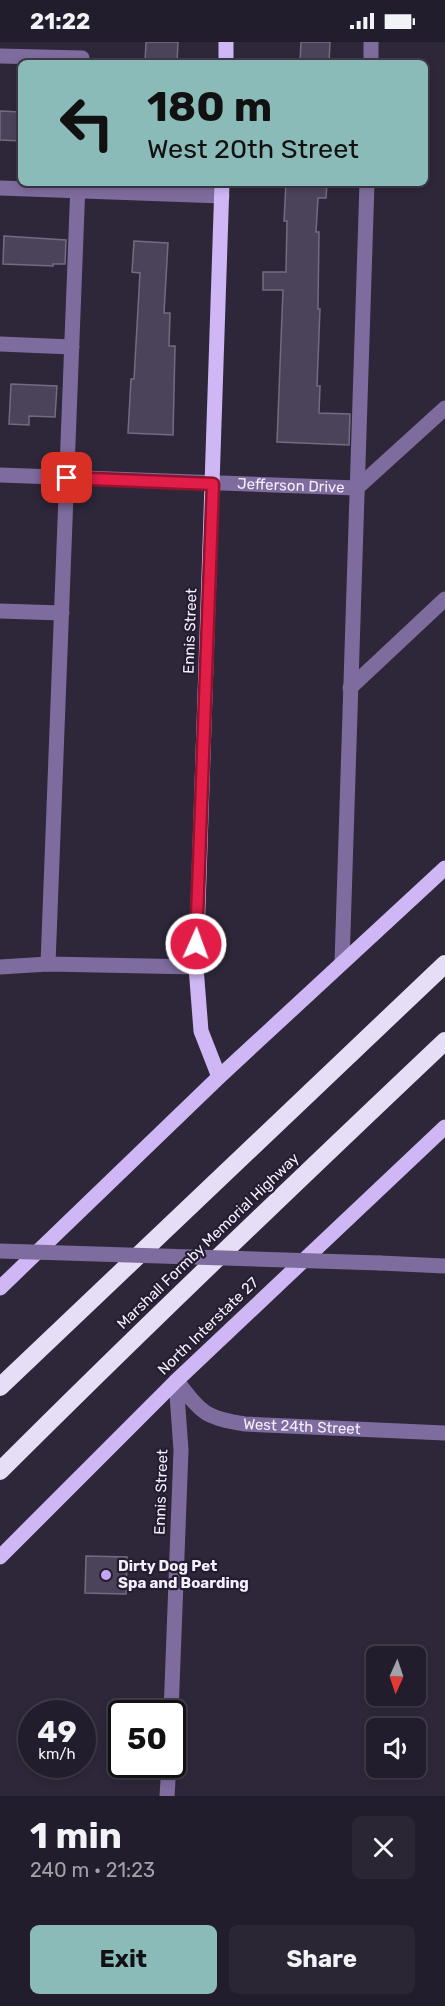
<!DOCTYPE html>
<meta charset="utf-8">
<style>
body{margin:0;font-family:Rubik,sans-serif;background:#2a2634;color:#f1f3f6;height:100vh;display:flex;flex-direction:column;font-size:22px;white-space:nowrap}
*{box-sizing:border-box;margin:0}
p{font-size:20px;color:#a2a2a9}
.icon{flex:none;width:33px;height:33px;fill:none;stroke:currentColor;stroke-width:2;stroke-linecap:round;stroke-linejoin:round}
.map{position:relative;height:1754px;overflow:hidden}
.side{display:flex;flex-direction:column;background:#221d2c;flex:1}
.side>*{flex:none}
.banner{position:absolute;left:18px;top:18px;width:410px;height:126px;border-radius:9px;box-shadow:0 3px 9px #0003,0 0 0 2px #3f3b48;background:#8bbbb9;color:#111;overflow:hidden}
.needle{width:39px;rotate:183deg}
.buttons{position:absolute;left:366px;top:1604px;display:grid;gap:12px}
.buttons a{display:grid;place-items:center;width:60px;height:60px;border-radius:9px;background:#221d2c;box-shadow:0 3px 9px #0003,0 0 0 2px #3f3b48;font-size:30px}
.speed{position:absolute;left:18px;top:1658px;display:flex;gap:12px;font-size:30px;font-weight:700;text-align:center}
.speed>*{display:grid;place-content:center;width:78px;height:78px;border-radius:50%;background:#221d2c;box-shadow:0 3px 9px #0003,0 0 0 2px #3f3b48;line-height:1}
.speed small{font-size:15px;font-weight:400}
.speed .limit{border:3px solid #111;border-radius:9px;background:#fff;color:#111}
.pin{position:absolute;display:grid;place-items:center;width:51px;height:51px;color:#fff;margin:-26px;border-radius:12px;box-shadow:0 3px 9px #0006}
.me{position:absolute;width:66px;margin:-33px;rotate:2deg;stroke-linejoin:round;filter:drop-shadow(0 0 4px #0008)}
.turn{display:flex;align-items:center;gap:21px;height:126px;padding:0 30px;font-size:27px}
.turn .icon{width:78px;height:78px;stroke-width:2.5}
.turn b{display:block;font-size:42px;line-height:51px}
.round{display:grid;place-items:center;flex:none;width:63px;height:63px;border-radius:9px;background:#2a2634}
.headline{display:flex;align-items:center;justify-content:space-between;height:102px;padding:0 30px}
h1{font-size:36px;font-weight:700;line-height:45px}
.primary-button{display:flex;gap:12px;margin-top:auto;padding:12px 30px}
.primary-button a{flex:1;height:69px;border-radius:9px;background:#8bbbb9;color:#111;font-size:24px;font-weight:700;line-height:69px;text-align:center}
.primary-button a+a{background:#2a2634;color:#f1f3f6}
.status{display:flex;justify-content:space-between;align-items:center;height:42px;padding:0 30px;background:#221d2c;direction:ltr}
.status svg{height:16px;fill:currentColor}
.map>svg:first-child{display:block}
.building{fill:#4b4359;stroke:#746b83;stroke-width:1.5}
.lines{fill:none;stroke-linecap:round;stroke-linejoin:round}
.minor{stroke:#7f6c9e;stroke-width:15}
.major{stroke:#ceb7f4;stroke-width:15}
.highway{stroke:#e6ddf6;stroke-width:18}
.minor-bridge{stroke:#7f6c9e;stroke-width:15}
.route-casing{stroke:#92132f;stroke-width:15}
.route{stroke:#e11d48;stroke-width:10}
.poi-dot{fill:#c4a7f1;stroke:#241d30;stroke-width:2}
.labels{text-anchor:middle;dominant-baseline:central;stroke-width:4.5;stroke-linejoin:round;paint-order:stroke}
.street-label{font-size:15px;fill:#f4effd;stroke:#241d30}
.poi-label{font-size:15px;font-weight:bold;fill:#f4effd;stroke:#241d30;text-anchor:start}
</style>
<div class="status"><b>21:22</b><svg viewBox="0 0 49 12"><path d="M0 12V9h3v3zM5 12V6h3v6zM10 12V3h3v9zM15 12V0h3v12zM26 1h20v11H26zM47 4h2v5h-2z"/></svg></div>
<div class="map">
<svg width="445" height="1754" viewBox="0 0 445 1754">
<rect width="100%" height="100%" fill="#2e273a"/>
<g class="building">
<path d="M146,0H178L177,21H145Z"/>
<path d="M301,0H330L329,21H300Z"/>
<path d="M0,69L21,70V99L0,98Z"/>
<path d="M286,141H327L326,156H318L316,190H319L318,267H320L317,344H320L319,371L350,372L349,403L277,400L283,248H263V230H286L287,179H284Z"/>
<path d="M4,194L66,198L65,222H53V224L3,222Z"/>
<path d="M134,199L168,201L164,271H170L169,304H175L173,393L128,391L131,337H134L140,231L132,230Z"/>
<path d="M11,342L57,344L55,375L29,374V383L9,382Z"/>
<path d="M86,1514L127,1515L126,1552L85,1551Z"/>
</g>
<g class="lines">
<g class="minor">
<path d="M0,14L82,16"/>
<path d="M371,21V0"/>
<path d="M0,146L222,154"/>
<path d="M0,302L72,305"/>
<path id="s1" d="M0,433L357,446L445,366"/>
<path d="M0,569L62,571"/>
<path d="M350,646L445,557"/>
<path d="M342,921L367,141"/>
<path d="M48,922L78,141"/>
<path d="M0,925L48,922L196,925"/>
<path d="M380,1221L445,1224"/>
<path id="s2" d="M177,1339C201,1370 204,1376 245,1382L445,1391"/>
<path d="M171,1671L181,1408L176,1339"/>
<path d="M167,1754L169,1722"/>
</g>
<g class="major">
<path d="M226,21V0"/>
<path d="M219,1035L201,989L196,925L222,141"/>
<path d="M0,1246L219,1035L445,826"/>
<path d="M0,1515L176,1339L445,1085"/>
</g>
<g class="highway">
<path d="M0,1345L445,922"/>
<path d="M0,1429C146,1283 295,1141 445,999"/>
</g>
<path class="minor-bridge" d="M0,1209L380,1221"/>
</g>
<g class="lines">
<g class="route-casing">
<path id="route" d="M67,436L213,442L196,902"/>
</g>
<use href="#route" class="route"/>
</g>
<circle class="poi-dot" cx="106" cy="1533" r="6"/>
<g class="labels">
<g class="street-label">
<text stroke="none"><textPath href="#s1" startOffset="291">Jefferson Drive</textPath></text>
<text transform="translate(190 589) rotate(-88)">Ennis Street</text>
<text transform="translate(208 1199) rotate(-44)">Marshall Formby Memorial Highway</text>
<text transform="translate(208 1284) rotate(-44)">North Interstate 27</text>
<text stroke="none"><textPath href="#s2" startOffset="141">West 24th Street</textPath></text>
<text transform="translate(161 1450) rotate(-88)">Ennis Street</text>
</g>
<g class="poi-label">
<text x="118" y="1524">Dirty Dog Pet<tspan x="118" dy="17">Spa and Boarding</tspan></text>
</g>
</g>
</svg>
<div class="buttons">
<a><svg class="needle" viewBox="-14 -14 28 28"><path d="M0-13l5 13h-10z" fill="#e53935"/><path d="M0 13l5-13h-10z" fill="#a2a2a9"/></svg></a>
<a><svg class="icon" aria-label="sound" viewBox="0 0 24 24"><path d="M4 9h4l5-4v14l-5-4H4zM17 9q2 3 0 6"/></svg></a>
</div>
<div class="speed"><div>49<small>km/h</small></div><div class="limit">50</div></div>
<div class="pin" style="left:67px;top:436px;background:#d93025"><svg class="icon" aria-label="arrive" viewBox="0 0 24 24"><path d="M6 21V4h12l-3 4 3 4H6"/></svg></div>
<svg class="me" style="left:196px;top:902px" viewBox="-20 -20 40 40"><circle r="17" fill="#e11d48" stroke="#fff" stroke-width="3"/><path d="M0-11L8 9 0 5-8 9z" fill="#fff"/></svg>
<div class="banner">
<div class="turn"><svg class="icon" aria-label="left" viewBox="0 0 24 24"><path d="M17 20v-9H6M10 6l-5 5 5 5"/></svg><div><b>180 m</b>West 20th Street</div></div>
</div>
</div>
<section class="side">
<div class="headline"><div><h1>1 min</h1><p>240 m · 21:23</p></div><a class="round"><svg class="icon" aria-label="close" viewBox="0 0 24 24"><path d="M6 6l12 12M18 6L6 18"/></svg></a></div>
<div class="primary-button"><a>Exit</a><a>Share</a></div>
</section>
